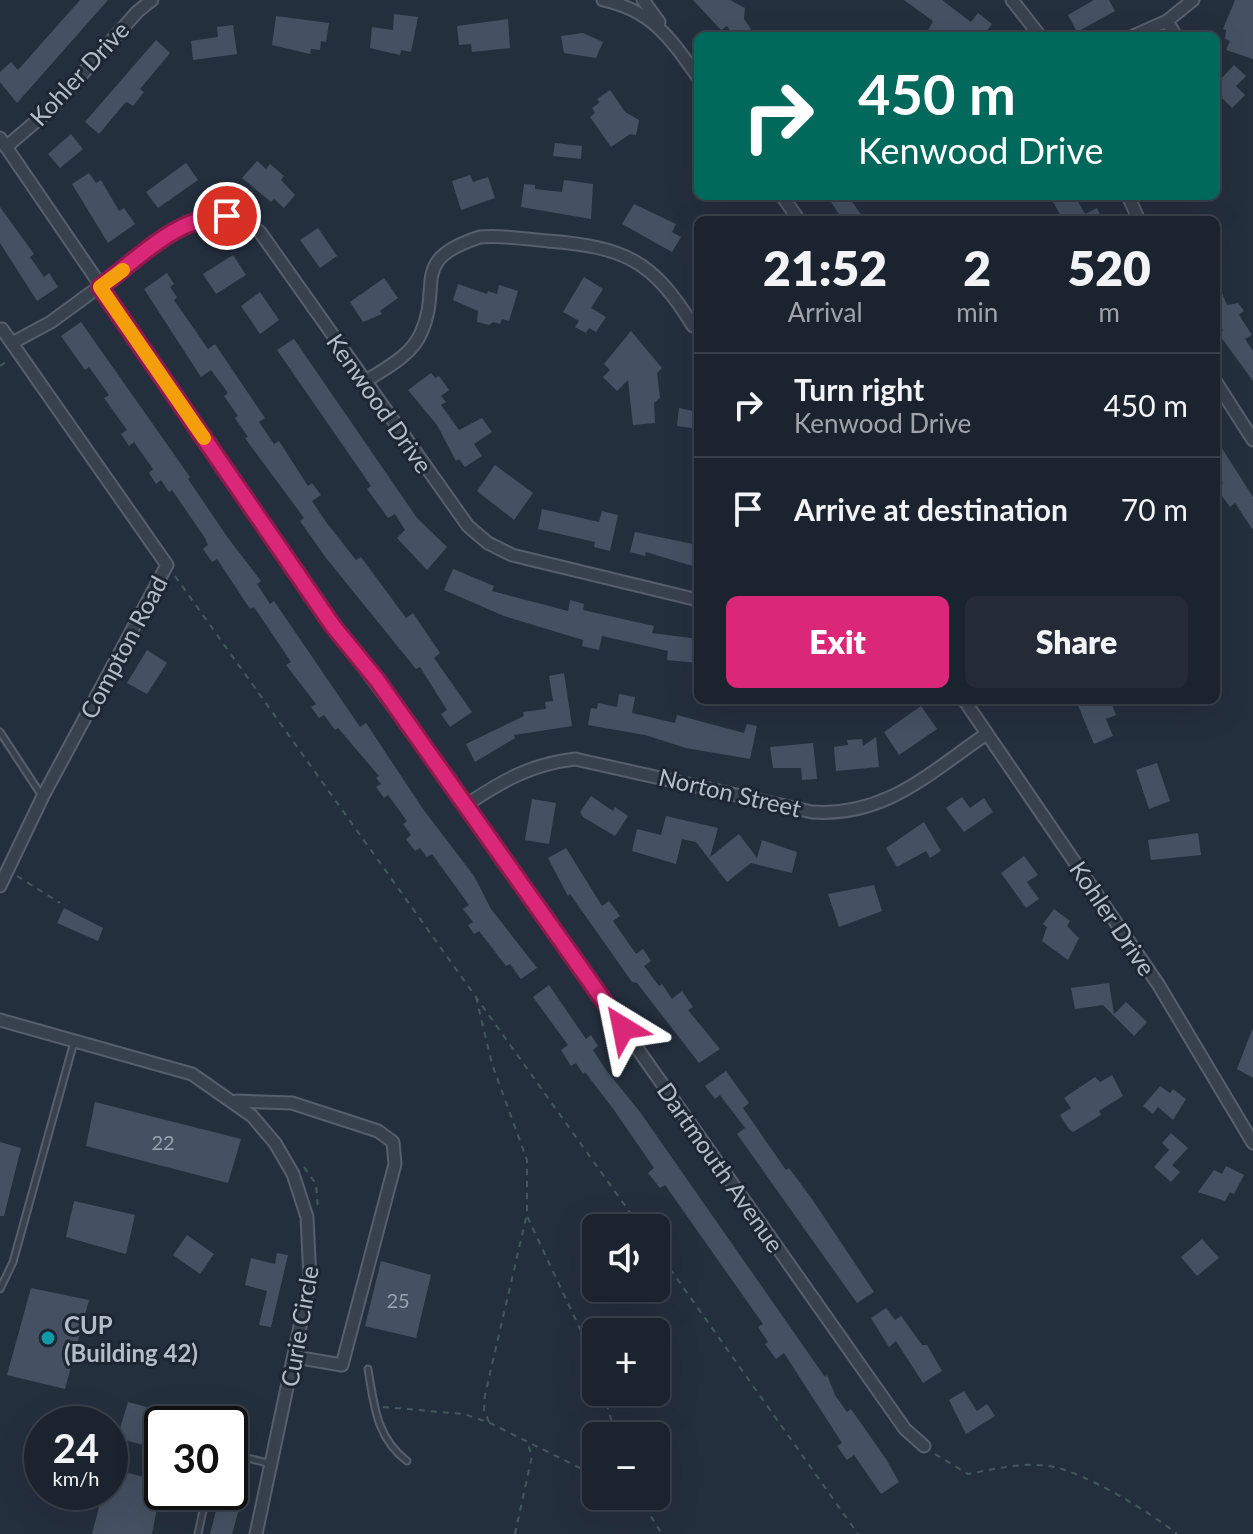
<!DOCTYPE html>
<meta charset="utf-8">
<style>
body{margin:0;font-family:Lato,sans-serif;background:#242b36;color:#f1f3f6;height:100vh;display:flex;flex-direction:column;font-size:30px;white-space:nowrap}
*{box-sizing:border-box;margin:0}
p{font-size:26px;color:#a0a4aa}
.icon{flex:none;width:44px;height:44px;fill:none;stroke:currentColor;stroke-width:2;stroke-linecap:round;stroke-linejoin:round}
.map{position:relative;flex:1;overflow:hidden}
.sheet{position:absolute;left:694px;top:216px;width:526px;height:488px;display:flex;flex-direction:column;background:#1b232e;border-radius:12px;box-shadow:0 8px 32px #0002,0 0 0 2px #39404a}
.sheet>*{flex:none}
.banner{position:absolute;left:694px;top:32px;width:526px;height:168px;border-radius:12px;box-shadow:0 8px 32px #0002,0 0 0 2px #39404a;background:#00695c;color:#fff;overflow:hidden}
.tools{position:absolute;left:582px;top:1214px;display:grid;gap:16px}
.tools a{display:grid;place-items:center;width:88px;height:88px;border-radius:12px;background:#1b232e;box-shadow:0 8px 32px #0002,0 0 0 2px #39404a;font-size:40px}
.speed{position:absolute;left:24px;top:1406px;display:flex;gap:16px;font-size:40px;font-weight:700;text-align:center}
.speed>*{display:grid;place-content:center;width:104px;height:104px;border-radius:50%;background:#1b232e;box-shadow:0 8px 32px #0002,0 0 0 2px #39404a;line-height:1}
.speed small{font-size:20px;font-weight:400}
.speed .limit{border:4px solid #111;border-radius:12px;background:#fff;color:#111}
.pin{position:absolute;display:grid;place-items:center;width:68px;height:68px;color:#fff;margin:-34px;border:4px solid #fff;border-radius:50%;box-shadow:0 2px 8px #0007}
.me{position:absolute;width:88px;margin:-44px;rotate:325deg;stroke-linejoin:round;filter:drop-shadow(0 0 6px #0008)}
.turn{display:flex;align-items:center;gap:28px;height:168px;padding:0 32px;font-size:36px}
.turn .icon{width:104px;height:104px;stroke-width:2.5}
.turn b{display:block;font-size:56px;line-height:68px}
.eta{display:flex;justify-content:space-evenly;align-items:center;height:136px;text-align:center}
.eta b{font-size:48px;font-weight:800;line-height:56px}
.button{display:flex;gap:16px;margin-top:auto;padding:16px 32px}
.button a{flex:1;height:92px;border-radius:12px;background:#db2777;color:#fff;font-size:32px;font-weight:800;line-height:92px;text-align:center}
.button a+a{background:#242b36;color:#f1f3f6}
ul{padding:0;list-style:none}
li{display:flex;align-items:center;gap:24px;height:104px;padding:0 32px;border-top:2px solid #39404a}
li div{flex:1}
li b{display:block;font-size:30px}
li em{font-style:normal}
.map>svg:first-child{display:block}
.building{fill:#455162}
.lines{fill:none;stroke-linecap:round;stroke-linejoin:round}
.lane-casing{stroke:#565f6c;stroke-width:9}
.street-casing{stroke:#565f6c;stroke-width:15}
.path{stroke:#44595c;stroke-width:2;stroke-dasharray:6 6;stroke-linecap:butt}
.lane{stroke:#38414e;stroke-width:5}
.street{stroke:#38414e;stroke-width:11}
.route-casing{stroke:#8e194d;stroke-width:20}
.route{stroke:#db2777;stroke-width:14}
.slow{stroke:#f59e0b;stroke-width:14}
.culture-dot{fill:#0f9aa8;stroke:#1d2633;stroke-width:3}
.labels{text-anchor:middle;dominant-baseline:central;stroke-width:6;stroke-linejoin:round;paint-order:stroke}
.number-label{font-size:20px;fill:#98a1af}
.street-label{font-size:24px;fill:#b4bcc9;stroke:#1d2633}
.poi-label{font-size:24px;font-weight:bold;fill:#b4bcc9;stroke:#1d2633;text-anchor:start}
</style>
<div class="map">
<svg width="1253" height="1534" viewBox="0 0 1253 1534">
<rect width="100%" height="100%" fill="#242f3e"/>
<g class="building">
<path d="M80,0H108L17,103L0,82V72L11,62L18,70Z"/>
<path d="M693,0H730L745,8L744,19L751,29L741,36H734L727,26L721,30Z"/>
<path d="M904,0H942L971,22L978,13L992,24L983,36L974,32L971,36H925L933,21Z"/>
<path d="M1094,0H1109L1115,11L1077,32L1068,15Z"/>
<path d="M1235,0H1253V59L1226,50L1230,41L1225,39L1226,30L1223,29Z"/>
<path d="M394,14L418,17L411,52L401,50L400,55L370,48L372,27L393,30Z"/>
<path d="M276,16L329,23L326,42L321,41L320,50L311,49L310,54L272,45Z"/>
<path d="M508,19L510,48L472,52L471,44L459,45L457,26Z"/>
<path d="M233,25L237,54L193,60L191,41L218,37L217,27Z"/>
<path d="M583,33L603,42L596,58L564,53L561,36Z"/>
<path d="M156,40L170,53L140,89L144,92L133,106L127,102L124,104L99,134L85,122Z"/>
<path d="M1234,65L1246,76L1236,86L1245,95L1232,108L1216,92V84Z"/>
<path d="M610,90L625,112L639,120L636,135L630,134L611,147L590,117L595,113L592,108L600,102L597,99Z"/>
<path d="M71,134L83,149L60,168L48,154Z"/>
<path d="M555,143L582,146L581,159L553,156Z"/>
<path d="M257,161L266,169L270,164L284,176L281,180L295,195L284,208L274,199L271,202L242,178Z"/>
<path d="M186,163L198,180L158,208L146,192Z"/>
<path d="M89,173L96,183L101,180L119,211L124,208L135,224L108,243L72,184Z"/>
<path d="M470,175L473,182L488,177L495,198L461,210L452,181Z"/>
<path d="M564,180L593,184L591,219L521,207L524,184L535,185V189L562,192Z"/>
<path d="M827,196H848L865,220H843Z"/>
<path d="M1050,196H1075L1085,214L1097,208L1103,220H1063Z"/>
<path d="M634,204L676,224L672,232L681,237L672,252L622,224Z"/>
<path d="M0,207L34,254L30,257L44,277L49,273L58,287L37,301L0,243Z"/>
<path d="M318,228L337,256L320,268L300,240Z"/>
<path d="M233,255L246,275L216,294L203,274Z"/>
<path d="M167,273L174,284L170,287L177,297L174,300L208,349L215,344L265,418L259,422L274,444L279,441L308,486L312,483L321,495L312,501L326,522L356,560L361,557L406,618L413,613L440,653L434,658L472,712L450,727L441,714L447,710L420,667L416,669L326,558L300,521L304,518L245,438L248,437L235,418L238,416L224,396L228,393L211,370L201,377L144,289Z"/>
<path d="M584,277L603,289L591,308L606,317L596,332L589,328L586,333L575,327L579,321L563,312Z"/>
<path d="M384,278L398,298L380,311L382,314L363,322L350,302Z"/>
<path d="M1216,279L1227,305L1238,303L1244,311L1239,315L1252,335L1245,339L1253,351V381L1218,333L1223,330L1216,320Z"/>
<path d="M458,284L487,294L488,291L497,294L499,285L518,291L509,321L502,319L500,324L493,322L489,325L477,322L478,311L453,300Z"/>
<path d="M260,292L279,320L260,334L241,306Z"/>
<path d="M81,322L190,477L188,479L228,538L261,581L257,584L270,604L274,601L360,727L366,723L423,809L474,876L491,909L537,968L521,979L510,964L506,966L479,931L474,934L468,925L473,922L463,909L469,905L432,854L427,857L420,848L415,851L406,839L411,835L403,824L407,821L388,795L384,798L376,787L381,784L376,778L379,776L338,728L335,730L324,715L319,718L311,707L316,704L286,665L291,662L254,607L250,609L217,559L212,562L203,549L208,545L205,538L172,490L169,492L161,480L156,484L149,473L153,469L134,442L129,446L121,434L127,430L104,398L109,395L89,367L85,370L61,336Z"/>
<path d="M631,331L662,368L657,373L660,398L654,403L655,423L633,425L628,380L617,391L603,377L610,370L604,364Z"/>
<path d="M294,339L417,518L447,547L427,570L397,538L405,530L395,514L388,518L367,489L371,486L277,350Z"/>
<path d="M431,373L435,378L439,376L449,390L441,396L446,402L441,405L459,430L482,418L492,432L474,444L482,456L465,467L459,459L456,461L437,425L408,390Z"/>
<path d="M679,408L698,412V429L677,426Z"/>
<path d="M1216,439L1253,497V530L1235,503L1230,507L1216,488L1223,483L1216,472Z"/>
<path d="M495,465L533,493L514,520L477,491Z"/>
<path d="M542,509L599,522L602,511L618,515L610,551L594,547L595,542L538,529Z"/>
<path d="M635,532L698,545L696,567L646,552L645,556L630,552Z"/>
<path d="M453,569L494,586L492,591L568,611L570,600L584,604L583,610L654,626L652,633L691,638L698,641V663L667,660L668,651L602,636L599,650L582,646L583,640L504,616L444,590Z"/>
<path d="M147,650L167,663L147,694L127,683Z"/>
<path d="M564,673L572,726L514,735L515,738L475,762L466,744L524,716L523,712L546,709L545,702L553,701L549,676Z"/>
<path d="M619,694L635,697L632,713L675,723L677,715L744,733L747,724L757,726L750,759L686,748L645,735L588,725L591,708L597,709L598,703L617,707Z"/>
<path d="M1084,700H1110L1116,715L1106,719L1113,736L1094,744L1077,703Z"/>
<path d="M921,706L937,729L899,755L884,732Z"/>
<path d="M876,737L879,767L836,771L834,747L848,745L847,740L862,739L863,746Z"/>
<path d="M813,743L817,779L802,780L801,768H773L770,747Z"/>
<path d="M1157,763L1170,801L1149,809L1136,770Z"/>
<path d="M591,796L613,811L615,807L628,816L615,836L583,817L580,812Z"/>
<path d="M962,797L970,808L984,798L993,812L964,832L946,808Z"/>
<path d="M532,799L556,803L549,844L525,840Z"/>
<path d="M666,816L718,828L710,857L739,834L757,858L762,840L797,852L792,873L751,863L727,882L696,842L682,839L676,864L632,851L637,829L661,835Z"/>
<path d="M924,822L941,851L930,858L926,851L897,867L886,848Z"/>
<path d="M1198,833L1201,855L1151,860L1148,840Z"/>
<path d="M566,848L602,906L609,901L620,916L613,921L636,954L643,949L651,961L644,966L659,986L662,984L672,999L682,991L693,1007L688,1010L720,1049L699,1063L637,983L632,982L570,894L568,896L548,858Z"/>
<path d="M1024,856L1038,875L1027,882L1039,899L1026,908L1001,873Z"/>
<path d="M874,885L882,911L839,927L828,894Z"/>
<path d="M64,908L103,928L98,941L57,923Z"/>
<path d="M1054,909L1070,921L1067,926L1079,938L1068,960L1042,941L1047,927L1043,924Z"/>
<path d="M1109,983L1114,1014L1126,1002L1147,1022L1134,1036L1103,1005L1075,1009L1071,988Z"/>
<path d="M549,985L586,1039L591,1035L598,1046L593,1050L606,1070L640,1112L825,1377L827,1375L835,1395L847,1412L851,1409L886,1459L899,1482L881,1494L854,1455L847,1460L837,1446L842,1443L784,1353L776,1359L765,1344L768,1342L758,1327L763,1324L665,1185L660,1188L648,1173L654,1168L614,1110L585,1072L583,1074L576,1063L571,1066L561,1050L568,1045L533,997Z"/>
<path d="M1252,1030H1253V1078L1237,1069Z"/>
<path d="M726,1071L749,1103L743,1108L786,1170L789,1168L812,1199L874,1292L857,1303L737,1134L745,1128L720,1095L715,1099L705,1086Z"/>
<path d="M1112,1075L1123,1096L1099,1111L1101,1115L1073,1132L1069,1129L1060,1115L1071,1108L1064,1098L1095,1077L1100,1082Z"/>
<path d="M1160,1086L1170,1093L1173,1089L1186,1099L1173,1120L1158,1107L1153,1114L1143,1106Z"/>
<path d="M95,1102L241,1139L228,1183L86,1146Z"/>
<path d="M1171,1133L1188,1148L1172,1165L1180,1172L1171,1182L1154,1167L1169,1150L1162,1143Z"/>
<path d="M0,1142L21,1148L4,1216H0Z"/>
<path d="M1226,1166L1244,1175L1234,1194L1230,1192L1225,1201L1198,1192L1214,1170L1222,1174Z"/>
<path d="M74,1201L135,1215L126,1254L66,1237Z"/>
<path d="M187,1235L214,1254L200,1274L173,1255Z"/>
<path d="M1202,1239L1219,1258L1197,1276L1181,1257Z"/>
<path d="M277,1253L288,1255L271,1327L259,1325L267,1291L245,1285L251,1258L275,1264Z"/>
<path d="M381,1261L431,1275L416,1338L365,1326Z"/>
<path d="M31,1288L89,1300L65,1389L7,1375Z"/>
<path d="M886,1308L895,1320L901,1316L922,1345H927L942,1371L923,1383L896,1341L889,1347L871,1318Z"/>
<path d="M964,1391L977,1411L987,1404L995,1416L966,1434L949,1400Z"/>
<path d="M128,1402L198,1421V1424H162V1450L117,1438Z"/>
<path d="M230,1467L249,1473L232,1534H210L221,1492H230Z"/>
<path d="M110,1468L162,1482L152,1534H92L103,1492H110Z"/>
</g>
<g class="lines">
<g class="lane-casing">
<g id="lane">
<path d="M0,732L42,796"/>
<path d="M0,1289L13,1262L74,1042"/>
<path d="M368,1369C374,1404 376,1438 407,1461"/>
<path d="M230,1454L272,1464"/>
<path d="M198,1534L207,1492"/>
</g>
</g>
<g class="street-casing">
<g id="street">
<path d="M603,0C653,11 670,38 698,77"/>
<path d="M643,0L659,22"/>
<path d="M1012,0L1040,36"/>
<path d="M1167,21L1176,36"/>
<path d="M1133,36L1167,21L1193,0"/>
<path d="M0,138L333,626L466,805L905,1429L924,1446"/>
<path d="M6,147L54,106L137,12L152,0"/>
<path d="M782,196L799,220"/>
<path d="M1128,196L1139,220"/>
<path d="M12,343L51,322L186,223C214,214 235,214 260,232L468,526L488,543L512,555L698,600"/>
<path d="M366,381C386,368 411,356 421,333C443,285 408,260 480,237C502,235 526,239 548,241C624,247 653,260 693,326"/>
<path d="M1216,382L1253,440"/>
<path d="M964,700L1158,984L1253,1143"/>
<path d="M466,805C502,781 531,764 575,759L812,812C885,817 928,774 985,735"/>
<path d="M0,886L43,796L167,565L2,329"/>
<path d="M0,1020L192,1074L252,1116L275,1143L293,1174L307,1217L310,1279L256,1534"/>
<path d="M236,1101L292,1103L378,1131L393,1142L395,1164L342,1365L295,1357"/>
</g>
</g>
<g class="path">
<path d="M0,366L9,360"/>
<path d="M175,576L641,1228"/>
<path d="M17,876L60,903"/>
<path d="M476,997L492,1064L527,1160V1216L596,1363"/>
<path d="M304,1167L316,1184L318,1209"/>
<path d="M656,1249L858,1534"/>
<path d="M603,1392L616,1436"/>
<path d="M383,1407L464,1414L490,1423L596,1476"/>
<path d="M489,1422L484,1410L485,1395L526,1218"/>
<path d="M935,1454L968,1474C995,1469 1022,1462 1049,1466C1083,1471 1150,1512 1177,1534"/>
<path d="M631,1496L640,1503"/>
<path d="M638,1496L662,1534"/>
<path d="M515,1534L532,1456L527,1442"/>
</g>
<use href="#lane" class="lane"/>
<use href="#street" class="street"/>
</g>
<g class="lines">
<g class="route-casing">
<path id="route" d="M227,216C177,216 139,258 100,287L333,626L377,680L623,1028"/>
</g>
<use href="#route" class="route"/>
<path class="slow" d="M123,270L100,287L204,438"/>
</g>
<circle class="culture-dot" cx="48" cy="1338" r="8"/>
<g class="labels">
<g class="number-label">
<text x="163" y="1142">22</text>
<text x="398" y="1300">25</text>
</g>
<g class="street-label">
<text transform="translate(79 73) rotate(-47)">Kohler Drive</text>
<text transform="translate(380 403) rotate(55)">Kenwood Drive</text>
<text transform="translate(123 647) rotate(-62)">Compton Road</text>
<text transform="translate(730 792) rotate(13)">Norton Street</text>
<text transform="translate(1113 918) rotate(56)">Kohler Drive</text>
<text transform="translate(721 1167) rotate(55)">Dartmouth Avenue</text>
<text transform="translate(299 1326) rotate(-80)">Curie Circle</text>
</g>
<g class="poi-label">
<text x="64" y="1324">CUP<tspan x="64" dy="28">(Building 42)</tspan></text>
</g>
</g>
</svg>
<div class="tools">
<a><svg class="icon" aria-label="sound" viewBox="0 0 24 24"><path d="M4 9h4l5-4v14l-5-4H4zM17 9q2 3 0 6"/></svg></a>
<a>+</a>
<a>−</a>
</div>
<div class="speed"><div>24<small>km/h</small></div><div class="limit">30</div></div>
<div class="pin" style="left:227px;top:216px;background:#d93025"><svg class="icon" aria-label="arrive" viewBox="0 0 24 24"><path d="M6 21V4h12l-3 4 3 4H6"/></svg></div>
<svg class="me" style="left:623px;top:1028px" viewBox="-20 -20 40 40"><path d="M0-17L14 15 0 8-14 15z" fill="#db2777" stroke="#fff" stroke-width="4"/></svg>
<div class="banner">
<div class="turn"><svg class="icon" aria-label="right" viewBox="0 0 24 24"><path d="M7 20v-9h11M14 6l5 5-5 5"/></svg><div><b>450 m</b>Kenwood Drive</div></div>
</div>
<section class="sheet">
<div class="eta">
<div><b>21:52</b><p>Arrival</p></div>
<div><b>2</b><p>min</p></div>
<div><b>520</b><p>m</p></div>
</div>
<ul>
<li><svg class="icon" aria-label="right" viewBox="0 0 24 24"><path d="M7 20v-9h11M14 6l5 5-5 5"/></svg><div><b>Turn right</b><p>Kenwood Drive</p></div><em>450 m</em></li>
<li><svg class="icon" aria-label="arrive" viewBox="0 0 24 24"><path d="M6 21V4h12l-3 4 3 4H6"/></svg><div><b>Arrive at destination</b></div><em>70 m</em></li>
</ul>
<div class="button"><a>Exit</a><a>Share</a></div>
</section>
</div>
